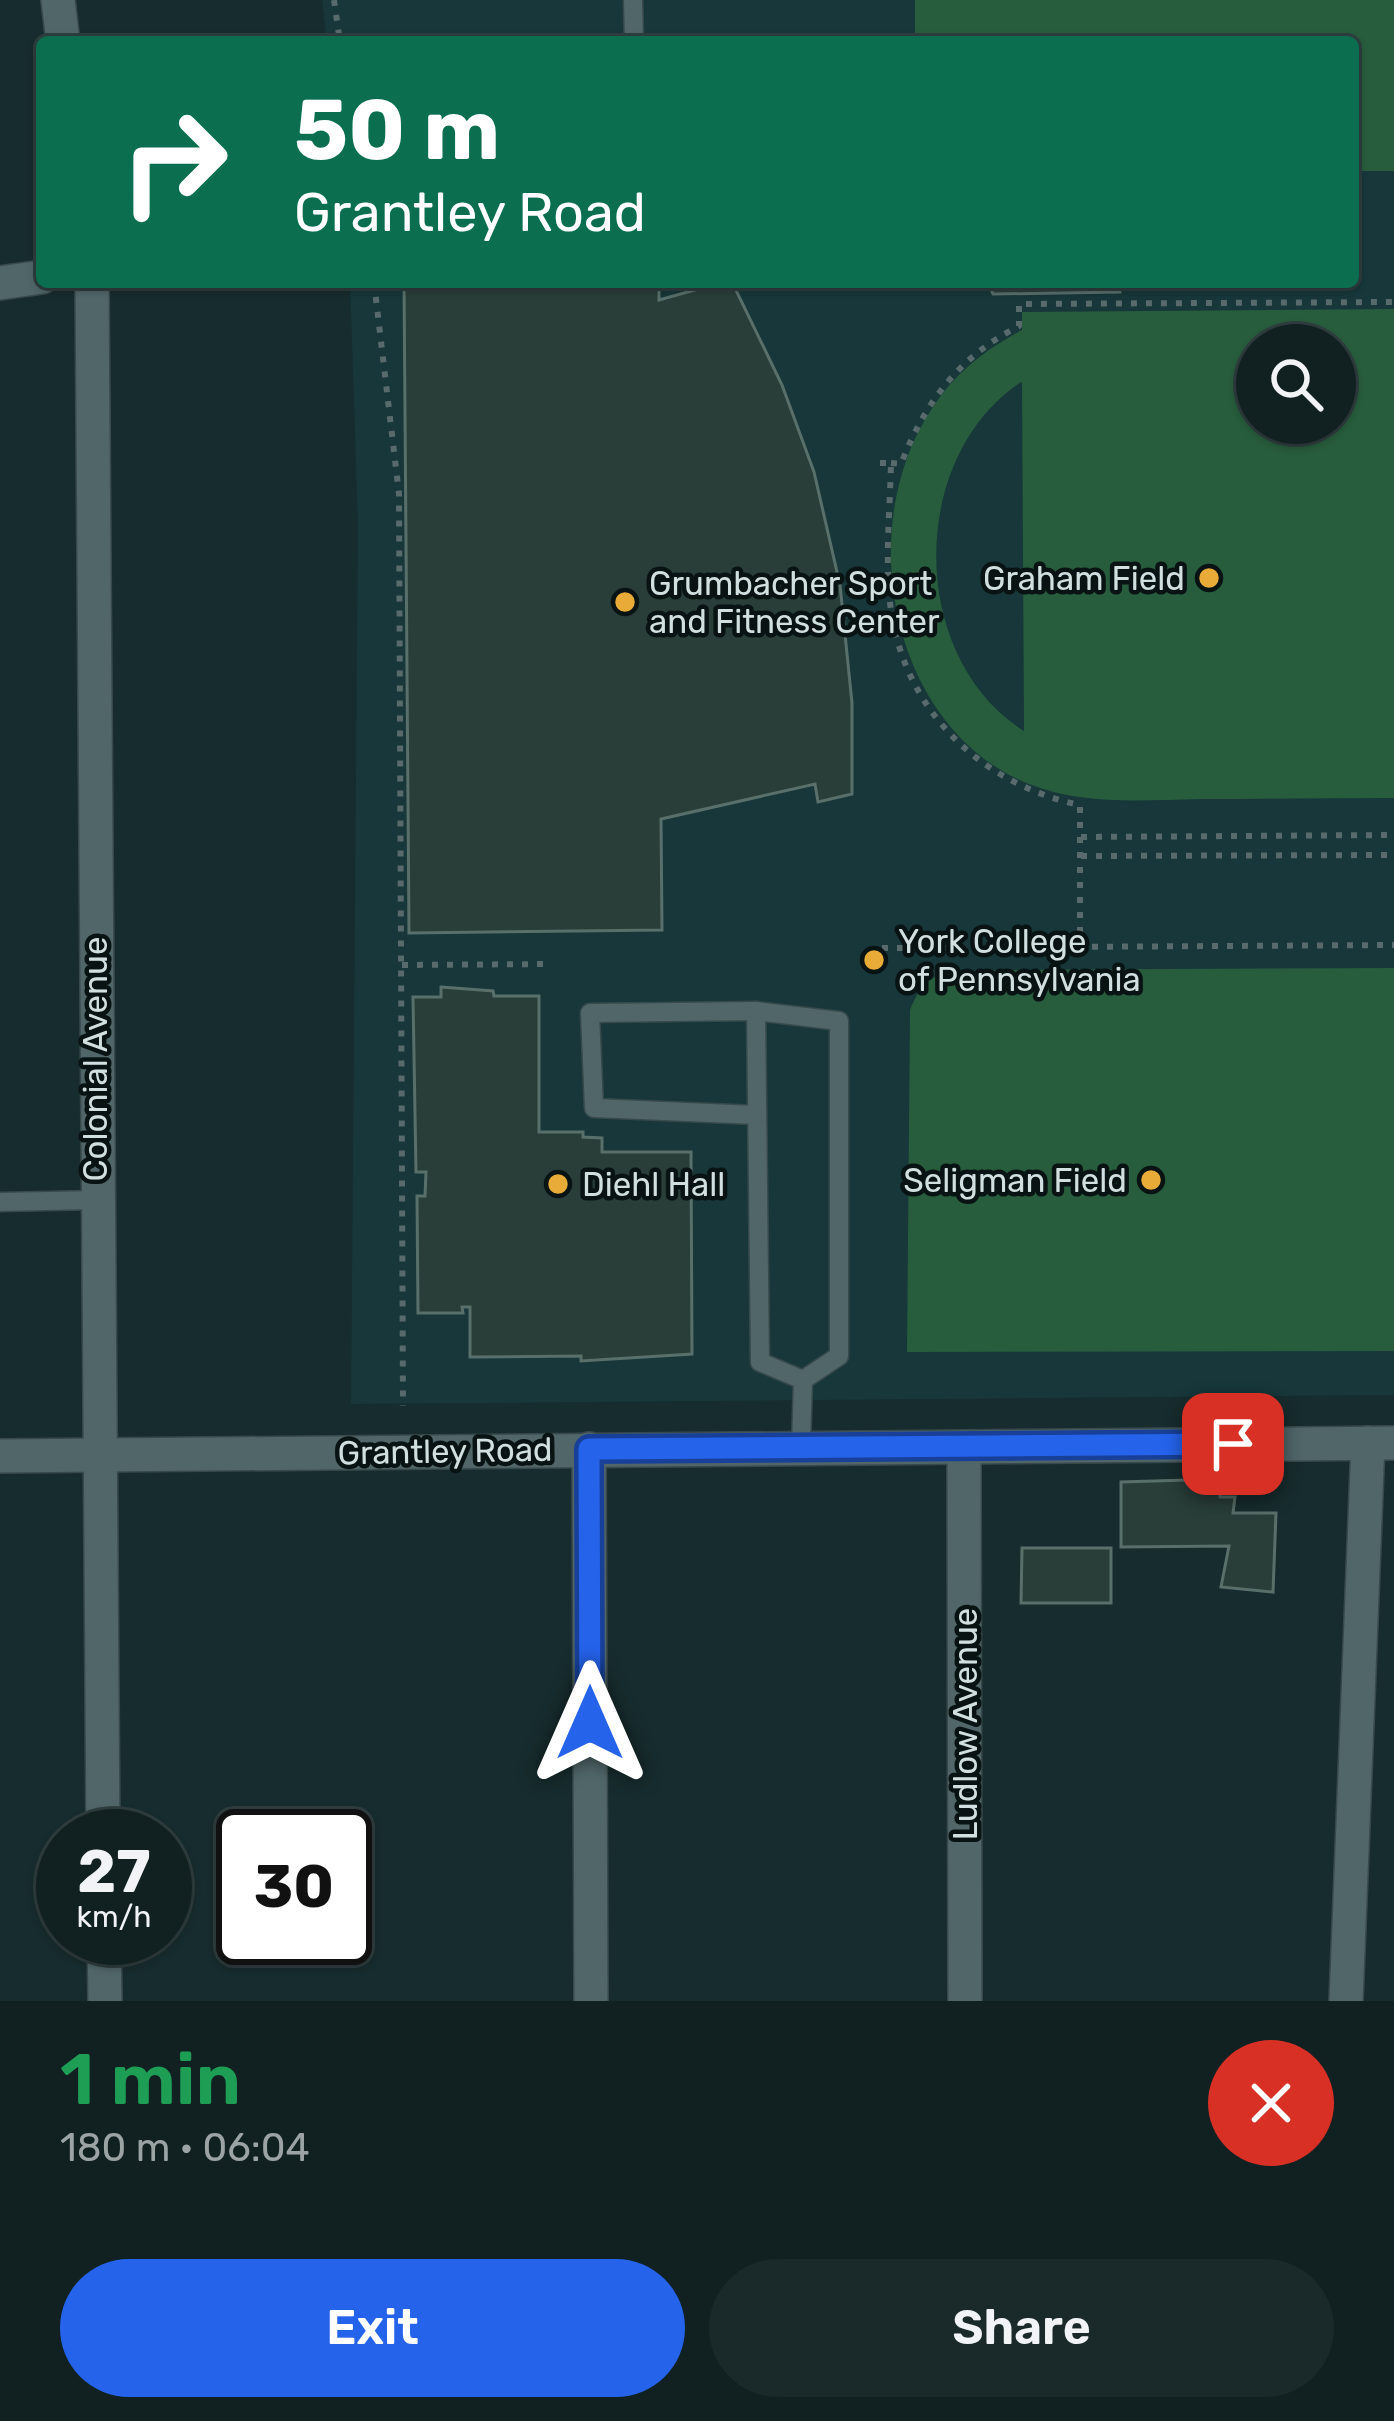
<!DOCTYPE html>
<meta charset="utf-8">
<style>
body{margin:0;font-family:Rubik,sans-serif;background:#1a292a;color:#f1f3f6;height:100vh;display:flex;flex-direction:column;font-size:45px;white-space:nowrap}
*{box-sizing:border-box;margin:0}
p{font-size:39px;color:#9ca3a5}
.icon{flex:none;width:66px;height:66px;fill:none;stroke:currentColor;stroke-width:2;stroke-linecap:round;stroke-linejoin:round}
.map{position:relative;height:2001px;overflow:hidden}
.sheet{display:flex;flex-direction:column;background:#112122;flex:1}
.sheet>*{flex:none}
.hud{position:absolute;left:36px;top:36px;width:1323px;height:252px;border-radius:12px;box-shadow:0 3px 9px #0004,0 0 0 3px #303e40;background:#0b6e4f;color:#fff;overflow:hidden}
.controls{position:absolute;left:1236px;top:324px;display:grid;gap:24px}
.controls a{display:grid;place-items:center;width:120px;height:120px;border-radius:50%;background:#112122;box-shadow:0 3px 9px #0004,0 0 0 3px #303e40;font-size:60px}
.speed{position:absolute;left:36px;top:1809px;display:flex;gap:24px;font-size:60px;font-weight:700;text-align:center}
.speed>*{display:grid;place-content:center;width:156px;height:156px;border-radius:50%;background:#112122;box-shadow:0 3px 9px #0004,0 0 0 3px #303e40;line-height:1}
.speed small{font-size:30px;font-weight:400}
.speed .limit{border:6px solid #111;border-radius:18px;background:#fff;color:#111}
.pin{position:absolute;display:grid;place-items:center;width:102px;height:102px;color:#fff;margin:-51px;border-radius:24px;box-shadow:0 6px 18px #0006}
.me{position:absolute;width:132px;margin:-66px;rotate:0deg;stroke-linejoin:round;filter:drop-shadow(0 0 9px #0008)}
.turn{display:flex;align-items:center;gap:42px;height:252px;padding:0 60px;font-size:54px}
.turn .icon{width:156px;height:156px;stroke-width:2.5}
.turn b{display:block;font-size:84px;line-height:102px}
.round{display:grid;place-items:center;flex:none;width:126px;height:126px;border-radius:63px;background:#1a292a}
.head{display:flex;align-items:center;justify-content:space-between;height:204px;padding:0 60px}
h1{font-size:72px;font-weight:600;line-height:90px;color:#1e9e55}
.action{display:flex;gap:24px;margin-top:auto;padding:24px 60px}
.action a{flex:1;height:138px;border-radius:72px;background:#2563eb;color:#fff;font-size:48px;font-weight:600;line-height:138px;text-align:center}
.action a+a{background:#1a292a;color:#f1f3f6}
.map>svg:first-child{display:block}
.built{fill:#17373a;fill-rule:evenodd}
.green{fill:#275c3c;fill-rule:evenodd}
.building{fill:#293e39;stroke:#596f6a;stroke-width:3}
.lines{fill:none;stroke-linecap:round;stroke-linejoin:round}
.service-casing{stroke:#38494b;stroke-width:21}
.minor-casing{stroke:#38494b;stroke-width:36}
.tertiary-casing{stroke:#38494b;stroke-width:36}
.path{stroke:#586a6b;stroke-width:6;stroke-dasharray:6 9;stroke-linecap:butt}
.service{stroke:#506669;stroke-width:18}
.minor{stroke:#506669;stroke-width:33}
.tertiary{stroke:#506669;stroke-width:33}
.route-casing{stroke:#184099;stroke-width:30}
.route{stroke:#2563eb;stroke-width:21}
.poi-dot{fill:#e8ab37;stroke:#091313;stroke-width:4.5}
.labels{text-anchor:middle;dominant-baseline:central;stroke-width:9;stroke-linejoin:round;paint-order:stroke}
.poi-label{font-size:33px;fill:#d2dfe0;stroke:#091313;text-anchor:start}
.street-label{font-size:33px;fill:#d2dfe0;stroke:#091313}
</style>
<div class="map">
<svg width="1394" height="2001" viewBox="0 0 1394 2001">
<rect width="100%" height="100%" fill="#172c2e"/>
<path class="built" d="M322,0H1394V1395L351,1404L358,524L350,282H1353V42H327ZM1257,345H1335V423H1257Z"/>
<g class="green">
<path d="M915,0H1394V171H1353V42H915Z"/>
<path d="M1394,309V798C1330,798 1266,799 1201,799C1144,800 1084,806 1029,784C890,729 852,525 933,407C956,372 986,349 1022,330V312ZM1257,345H1335V423H1257ZM1021,382L1022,383L1024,731C908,658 907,458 1021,382Z"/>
<path d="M1394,968V1351L907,1352L910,1010C927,969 944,972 985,970Z"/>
</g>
<g class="building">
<path d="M404,282H659V300L695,290L693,282H732L782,385L814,472L840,585L852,703V794L818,802L815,784L661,819L662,930L409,933Z"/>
<path d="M988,282H1120V292L993,294Z"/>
<path d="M441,987L493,991L494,996H539V1132H583V1137L602,1138V1152H691L692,1354L581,1361V1356L470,1357V1307H462L463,1313H418L417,1196H425L426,1172H416L413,997H441Z"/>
<path d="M1221,1479L1220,1497H1235L1233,1513H1276L1273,1592L1221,1587L1229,1546L1121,1547V1482Z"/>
<path d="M1022,1548H1111V1603H1021Z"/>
</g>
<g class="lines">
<g class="service-casing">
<g id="service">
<path d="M633,0L634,42"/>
<path d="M756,1011L839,1021V1356L803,1380L760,1362Z"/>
<path d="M756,1011L590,1013L594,1108L756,1115"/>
<path d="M0,1202L95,1200"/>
<path d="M801,1447L803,1380"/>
</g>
</g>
<g class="minor-casing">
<g id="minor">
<path d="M58,0L63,42"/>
<path d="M92,282L103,1836"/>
<path d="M0,283L42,277"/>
<path d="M964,1447L965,2001"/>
<path d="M589,1449L591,2001"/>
<path d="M104,1938L105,2001"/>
<path d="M1346,2001L1368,1443"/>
</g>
</g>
<g class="tertiary-casing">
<path id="tertiary" d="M0,1456L1394,1443"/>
</g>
<g class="path">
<path d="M334,0L340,42"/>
<path d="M374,282L399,494L403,1406"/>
<path d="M880,463H891C890,510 885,556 890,603C902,708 979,784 1080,805V947"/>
<path d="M891,463L901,464C925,402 960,356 1019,326V304L1394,302"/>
<path d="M1081,837L1394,835"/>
<path d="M1081,856L1394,855"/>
<path d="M882,948L1394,945"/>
<path d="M402,965L549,964"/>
</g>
<use href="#service" class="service"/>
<use href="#minor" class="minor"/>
<use href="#tertiary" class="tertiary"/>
</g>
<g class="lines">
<g class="route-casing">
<path id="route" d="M590,1723L589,1449L1233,1444"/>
</g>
<use href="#route" class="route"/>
</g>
<g class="poi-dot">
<circle cx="1209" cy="578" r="12"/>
<circle cx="625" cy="602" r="12"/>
<circle cx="874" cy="960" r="12"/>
<circle cx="1151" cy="1180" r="12"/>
<circle cx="558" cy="1184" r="12"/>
</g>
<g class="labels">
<g class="poi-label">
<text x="1185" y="578" text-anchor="end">Graham Field</text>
<text x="649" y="583">Grumbacher Sport<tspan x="649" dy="38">and Fitness Center</tspan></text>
<text x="898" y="941">York College<tspan x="898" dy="38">of Pennsylvania</tspan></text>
<text x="1127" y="1180" text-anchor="end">Seligman Field</text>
<text x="582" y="1184">Diehl Hall</text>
</g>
<g class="street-label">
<text transform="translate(95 1059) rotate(-90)">Colonial Avenue</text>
<text transform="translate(445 1451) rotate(-1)">Grantley Road</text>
<text transform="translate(965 1724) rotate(-90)">Ludlow Avenue</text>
</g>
</g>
</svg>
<div class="controls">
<a><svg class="icon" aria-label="search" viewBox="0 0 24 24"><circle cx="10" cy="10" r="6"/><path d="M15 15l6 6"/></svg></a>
</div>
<div class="speed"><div>27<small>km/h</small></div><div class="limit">30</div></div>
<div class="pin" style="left:1233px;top:1444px;background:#d93025"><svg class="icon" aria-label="arrive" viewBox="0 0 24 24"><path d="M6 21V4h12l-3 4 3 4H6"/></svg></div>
<svg class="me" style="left:590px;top:1723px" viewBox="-20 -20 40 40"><path d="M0-17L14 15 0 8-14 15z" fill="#2563eb" stroke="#fff" stroke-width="4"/></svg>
<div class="hud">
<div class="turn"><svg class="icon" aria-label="right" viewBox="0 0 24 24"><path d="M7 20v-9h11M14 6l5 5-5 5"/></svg><div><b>50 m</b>Grantley Road</div></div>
</div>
</div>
<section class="sheet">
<div class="head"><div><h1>1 min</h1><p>180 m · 06:04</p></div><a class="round" style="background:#d93025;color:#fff"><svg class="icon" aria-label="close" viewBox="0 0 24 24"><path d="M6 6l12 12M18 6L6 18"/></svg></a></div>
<div class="action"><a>Exit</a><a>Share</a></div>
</section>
